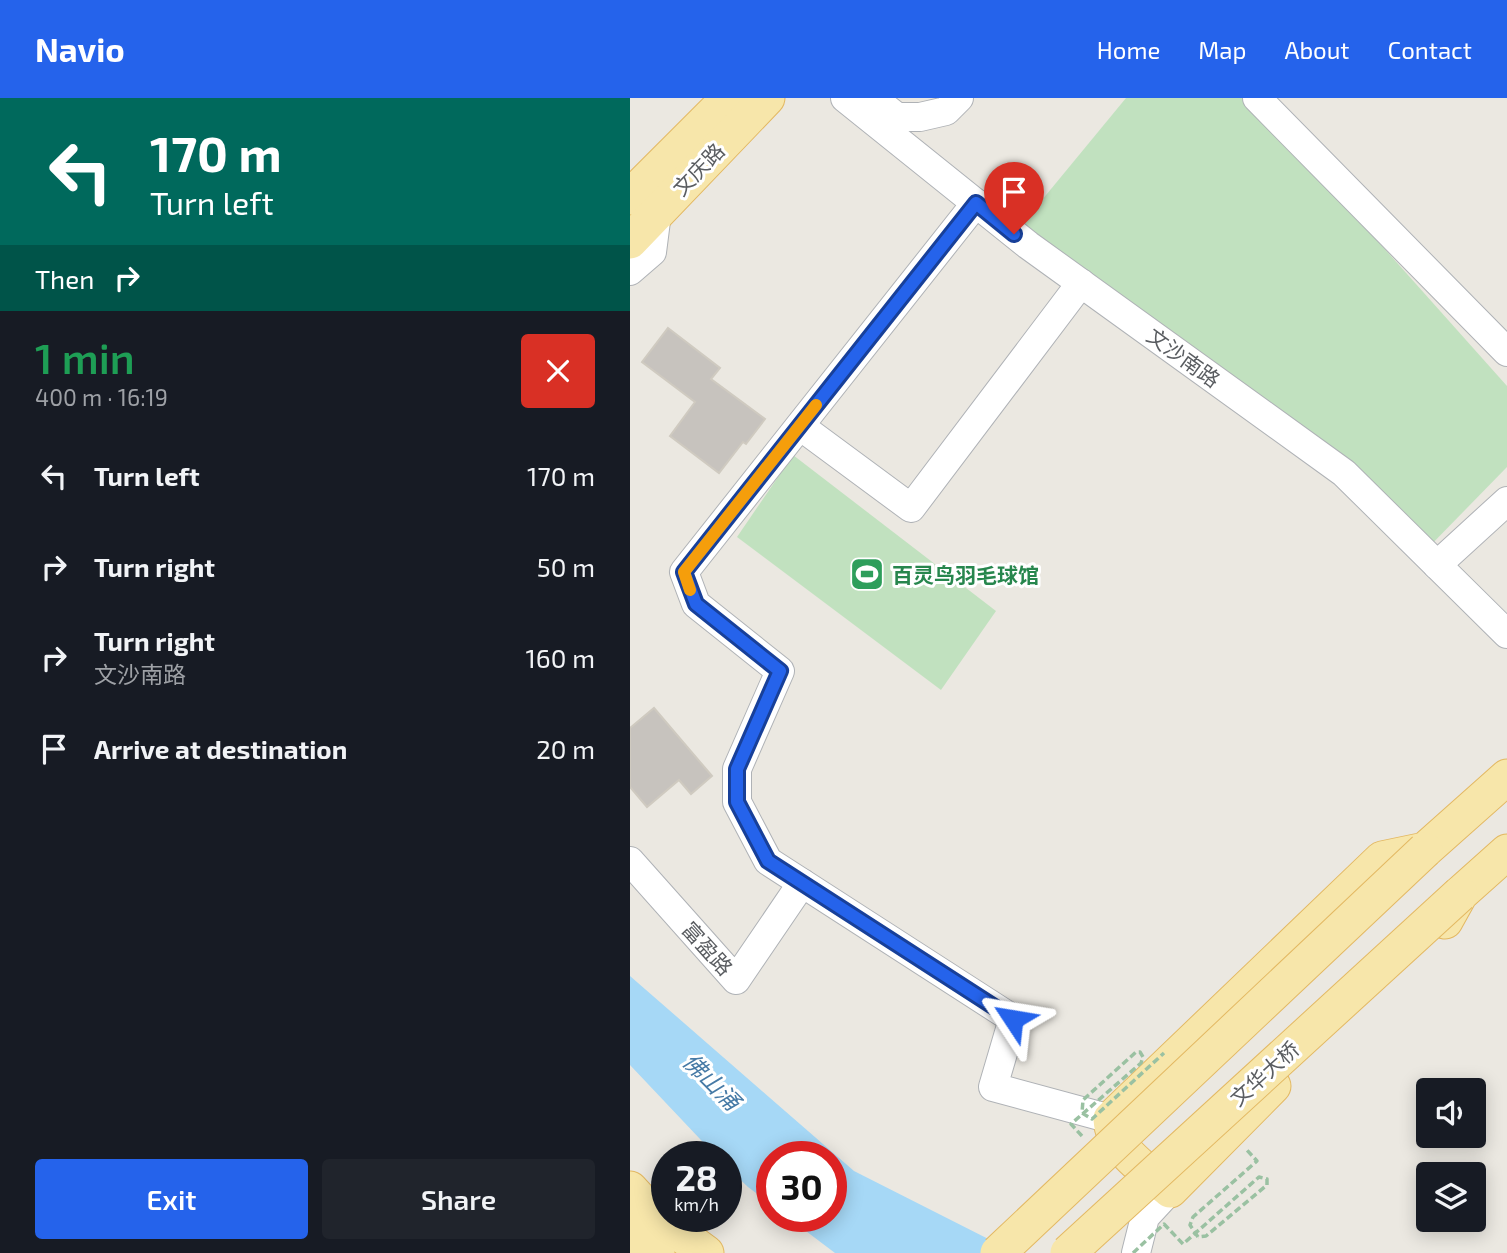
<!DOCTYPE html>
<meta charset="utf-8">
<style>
body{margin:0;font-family:"Exo 2","Noto Sans SC",sans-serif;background:#20242c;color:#f1f3f6;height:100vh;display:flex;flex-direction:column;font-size:26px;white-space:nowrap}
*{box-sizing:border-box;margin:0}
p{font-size:23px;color:#9ea1a6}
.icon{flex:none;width:38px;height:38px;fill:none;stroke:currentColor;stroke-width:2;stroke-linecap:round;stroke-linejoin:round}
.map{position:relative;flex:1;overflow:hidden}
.drawer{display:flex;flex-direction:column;background:#171b24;width:630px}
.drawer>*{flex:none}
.hud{background:#00695c;color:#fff;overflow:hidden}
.buttons{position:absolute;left:786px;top:980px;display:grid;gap:14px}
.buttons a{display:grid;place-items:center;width:70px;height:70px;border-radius:7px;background:#171b24;box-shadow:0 4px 18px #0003;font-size:35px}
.speed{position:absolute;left:21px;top:1043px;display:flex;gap:14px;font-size:35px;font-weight:700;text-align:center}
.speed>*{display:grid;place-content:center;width:91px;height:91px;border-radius:50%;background:#171b24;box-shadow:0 4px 18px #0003;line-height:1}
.speed small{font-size:18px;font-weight:400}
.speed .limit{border:10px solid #d22;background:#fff;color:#111}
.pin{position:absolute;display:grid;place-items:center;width:60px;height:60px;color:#fff;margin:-72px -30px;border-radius:50% 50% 50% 0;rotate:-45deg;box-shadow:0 0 7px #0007}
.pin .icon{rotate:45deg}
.me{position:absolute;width:77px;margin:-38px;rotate:303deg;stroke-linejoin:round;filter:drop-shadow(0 0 5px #0008)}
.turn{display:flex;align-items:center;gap:24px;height:147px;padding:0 35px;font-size:32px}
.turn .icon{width:91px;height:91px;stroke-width:2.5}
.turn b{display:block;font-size:49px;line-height:60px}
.then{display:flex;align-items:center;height:66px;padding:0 35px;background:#0003;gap:14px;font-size:26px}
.round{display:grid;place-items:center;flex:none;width:74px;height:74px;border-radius:7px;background:#20242c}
.headline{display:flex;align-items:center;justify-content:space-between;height:119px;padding:0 35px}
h1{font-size:42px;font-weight:600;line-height:52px;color:#1e9e55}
.cta{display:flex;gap:14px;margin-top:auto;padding:14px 35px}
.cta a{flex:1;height:80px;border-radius:7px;background:#2563eb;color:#fff;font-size:28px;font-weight:600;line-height:80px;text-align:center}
.cta a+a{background:#20242c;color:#f1f3f6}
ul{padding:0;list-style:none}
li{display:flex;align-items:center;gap:21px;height:91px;padding:0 35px}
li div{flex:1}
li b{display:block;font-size:26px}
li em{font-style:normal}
header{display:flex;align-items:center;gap:42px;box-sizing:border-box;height:98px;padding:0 35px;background:#2563eb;color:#fff}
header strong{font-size:33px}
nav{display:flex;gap:38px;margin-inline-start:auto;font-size:24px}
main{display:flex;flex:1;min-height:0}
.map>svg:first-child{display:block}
.green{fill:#c1e1bf}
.water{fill:#a6d8f6}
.building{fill:#c7c3be;stroke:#cfcac0;stroke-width:2}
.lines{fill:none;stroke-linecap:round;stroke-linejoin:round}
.minor-casing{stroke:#afb2b6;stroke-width:30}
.major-casing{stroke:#e3b862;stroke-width:37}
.path{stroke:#9ac1a2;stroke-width:3.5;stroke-dasharray:7 3.5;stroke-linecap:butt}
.minor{stroke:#fff;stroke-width:28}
.major{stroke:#f7e6aa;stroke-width:35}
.major-bridge-casing{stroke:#e3b862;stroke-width:37;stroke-linecap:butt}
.path-bridge{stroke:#9ac1a2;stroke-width:3.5;stroke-dasharray:7 3.5;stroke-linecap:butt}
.major-bridge{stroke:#f7e6aa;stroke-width:35}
.route-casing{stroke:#184099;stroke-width:18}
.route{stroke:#2563eb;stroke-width:12}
.slow{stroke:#f59e0b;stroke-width:12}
.labels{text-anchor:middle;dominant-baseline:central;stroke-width:6;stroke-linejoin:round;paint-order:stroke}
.street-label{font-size:21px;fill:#5a5d61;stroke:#fff}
.leisure-label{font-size:21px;font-weight:bold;fill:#27864d;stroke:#fff;text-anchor:start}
.water-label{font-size:23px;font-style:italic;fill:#467aa6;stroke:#fff}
</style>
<header>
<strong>Navio</strong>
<nav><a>Home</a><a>Map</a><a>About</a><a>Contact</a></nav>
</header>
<main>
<section class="drawer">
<div class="hud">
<div class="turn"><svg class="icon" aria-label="left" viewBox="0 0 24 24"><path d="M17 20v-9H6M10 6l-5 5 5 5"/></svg><div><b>170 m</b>Turn left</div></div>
<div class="then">Then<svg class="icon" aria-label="right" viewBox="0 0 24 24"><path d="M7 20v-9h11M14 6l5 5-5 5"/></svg></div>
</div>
<div class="headline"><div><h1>1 min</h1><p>400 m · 16:19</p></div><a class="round" style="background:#d93025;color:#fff"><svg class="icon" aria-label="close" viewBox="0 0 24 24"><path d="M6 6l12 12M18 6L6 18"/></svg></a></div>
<ul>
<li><svg class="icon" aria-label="left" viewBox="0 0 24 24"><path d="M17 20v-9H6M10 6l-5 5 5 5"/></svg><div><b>Turn left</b></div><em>170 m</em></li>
<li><svg class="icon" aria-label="right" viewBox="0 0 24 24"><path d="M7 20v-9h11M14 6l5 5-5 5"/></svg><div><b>Turn right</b></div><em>50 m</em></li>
<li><svg class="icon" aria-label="right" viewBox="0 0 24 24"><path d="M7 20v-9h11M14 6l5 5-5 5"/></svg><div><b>Turn right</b><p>文沙南路</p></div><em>160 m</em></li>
<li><svg class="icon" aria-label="arrive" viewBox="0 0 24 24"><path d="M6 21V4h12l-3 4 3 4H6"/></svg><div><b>Arrive at destination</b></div><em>20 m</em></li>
</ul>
<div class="cta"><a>Exit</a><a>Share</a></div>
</section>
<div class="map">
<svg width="877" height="1155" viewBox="0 0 877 1155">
<rect width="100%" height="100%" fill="#ebe8e1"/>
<g class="green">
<path d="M496,0H620L877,288V369L794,454L384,136Z"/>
<path d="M163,357L366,513L311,592L107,439Z"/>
</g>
<path class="water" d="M0,878L224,1073L386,1155H205L156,1118H201V1059H142V1107L118,1089L96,1068V1059H87L0,967Z"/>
<g class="building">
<path d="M38,230L90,270L81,281L135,321L116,346L113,344L89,375L40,338L65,304L12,264Z"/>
<path d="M24,610L82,678L61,696L49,682L17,709L0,689V630Z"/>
</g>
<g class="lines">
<g class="minor-casing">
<g id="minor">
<path d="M215,0L398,147L714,375L877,536"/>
<path d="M243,0L267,19H290L316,13L329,0"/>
<path d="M627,0L877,254"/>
<path d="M346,105L54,474L66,506L150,573L107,671V704L138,763L383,921L363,989L481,1021"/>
<path d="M0,173L22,154L27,115"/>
<path d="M170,328L281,410L451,185"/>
<path d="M807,467L877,403"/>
<path d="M0,763L106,882L172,785"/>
<path d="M506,1155L515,1119L540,1092"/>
</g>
</g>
<g class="major-casing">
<g id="major">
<path d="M0,99L99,0"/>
<path d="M0,143L137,0"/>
<path d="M815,823L830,796L877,754"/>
<path d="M643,988L540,1092C517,1073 483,1052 481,1021L752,761L795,752L877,679"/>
<path d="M0,1091L22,1115L76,1155"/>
<path d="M0,1133L27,1155"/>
</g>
</g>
<path class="path" d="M568,1139L560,1127L563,1119L627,1063L616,1051"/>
<use href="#minor" class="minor"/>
<use href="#major" class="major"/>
<g class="major-bridge-casing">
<g id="major-bridge">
<path d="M368,1155L795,752"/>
<path d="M438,1155L830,796"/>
</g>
</g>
<g class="path-bridge">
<path d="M452,1038L441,1026L511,965L513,959L510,954H506L453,1002L452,1015L462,1021L534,955"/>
<path d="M503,1155L534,1126L553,1146L629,1079L637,1081V1087L576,1138L568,1139"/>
</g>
<use href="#major-bridge" class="major-bridge"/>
</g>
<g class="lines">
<g class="route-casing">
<path id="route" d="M383,921L138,763L107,704V671L150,573L66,506L54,474L346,105L384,136"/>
</g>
<use href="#route" class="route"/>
<path class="slow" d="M60,492L54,474L186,307"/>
</g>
<defs>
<g id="stadium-square" transform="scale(1.75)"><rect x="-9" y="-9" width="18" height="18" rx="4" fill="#2e9e5b" stroke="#fff"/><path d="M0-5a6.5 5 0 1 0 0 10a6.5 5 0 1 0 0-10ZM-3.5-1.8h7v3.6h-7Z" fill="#fff"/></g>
</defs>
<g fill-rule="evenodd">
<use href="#stadium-square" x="237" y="476"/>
</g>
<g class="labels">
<g class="street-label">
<text transform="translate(68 71) rotate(-46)">文庆路</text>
<text transform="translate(554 259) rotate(36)">文沙南路</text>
<text transform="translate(78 850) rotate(48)">富盈路</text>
<text transform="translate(634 975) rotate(-42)">文华大桥</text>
</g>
<g class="leisure-label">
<text x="262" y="476">百灵鸟羽毛球馆</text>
</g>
<g class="water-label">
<text transform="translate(82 983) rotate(45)">佛山涌</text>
</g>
</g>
</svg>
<div class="buttons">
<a><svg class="icon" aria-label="sound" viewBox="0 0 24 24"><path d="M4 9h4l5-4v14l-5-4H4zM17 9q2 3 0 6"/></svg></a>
<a><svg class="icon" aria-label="layers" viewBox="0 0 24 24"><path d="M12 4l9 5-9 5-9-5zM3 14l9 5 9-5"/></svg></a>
</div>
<div class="speed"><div>28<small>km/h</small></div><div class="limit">30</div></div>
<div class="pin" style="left:384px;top:136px;background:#d93025"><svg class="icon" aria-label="arrive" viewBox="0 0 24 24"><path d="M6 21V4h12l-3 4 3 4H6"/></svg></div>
<svg class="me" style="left:383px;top:921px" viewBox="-20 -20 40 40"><path d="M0-17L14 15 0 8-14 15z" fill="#2563eb" stroke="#fff" stroke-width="4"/></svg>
</div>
</main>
